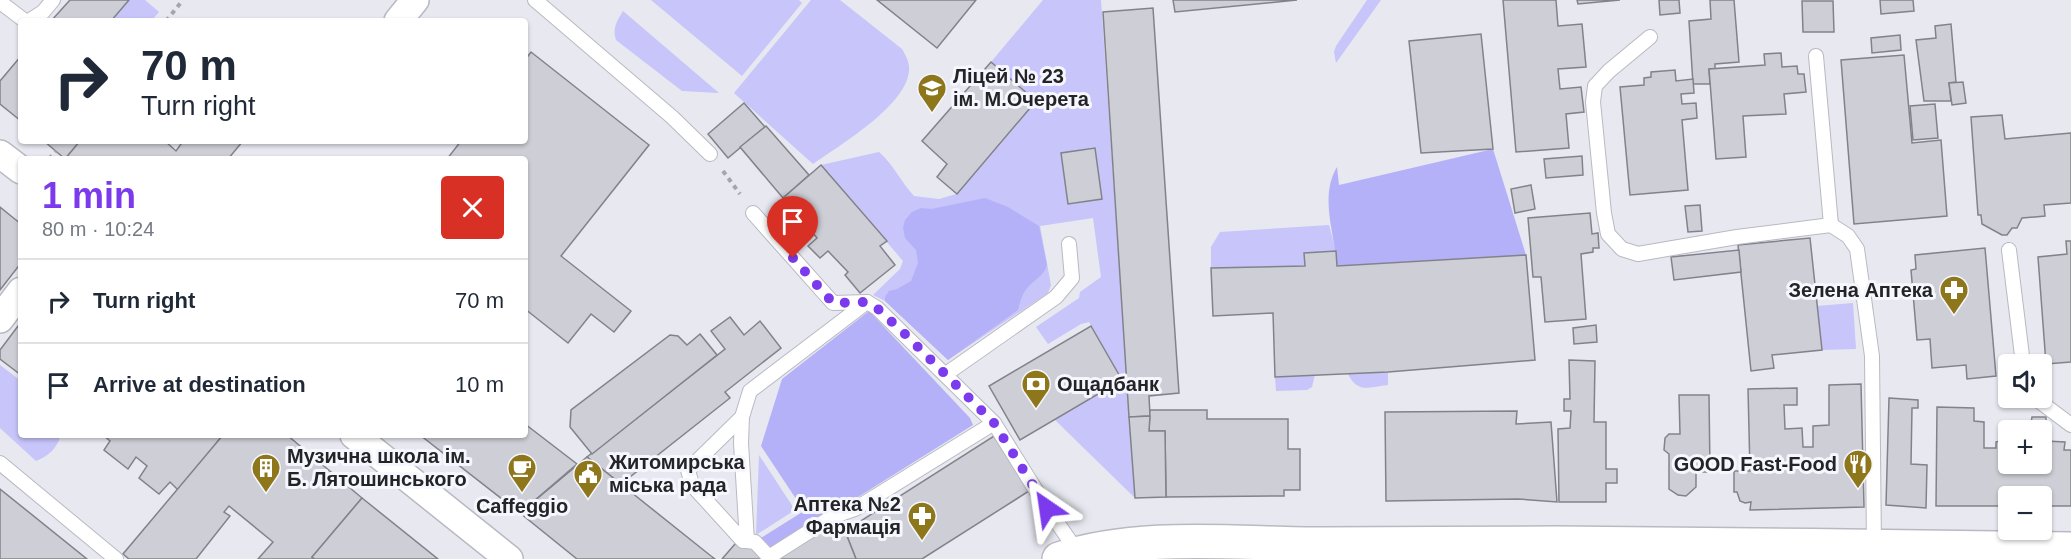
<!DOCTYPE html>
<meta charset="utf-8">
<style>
body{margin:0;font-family:Arial,sans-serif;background:#f6f6f7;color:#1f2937;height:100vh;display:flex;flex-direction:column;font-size:22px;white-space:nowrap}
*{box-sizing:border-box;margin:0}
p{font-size:20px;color:#747a83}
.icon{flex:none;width:33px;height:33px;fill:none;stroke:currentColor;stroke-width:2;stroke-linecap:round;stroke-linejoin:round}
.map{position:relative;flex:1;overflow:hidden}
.sheet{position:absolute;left:18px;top:156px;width:510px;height:282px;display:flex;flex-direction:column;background:#fff;border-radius:6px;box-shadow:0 2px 4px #0004}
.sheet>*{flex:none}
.guide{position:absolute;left:18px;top:18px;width:510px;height:126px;border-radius:6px;box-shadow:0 2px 4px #0004;background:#fff;color:#1f2937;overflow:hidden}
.controls{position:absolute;left:1998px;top:354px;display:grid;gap:12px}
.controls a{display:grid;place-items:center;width:54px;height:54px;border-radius:6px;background:#fff;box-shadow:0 2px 4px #0004;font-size:30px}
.pin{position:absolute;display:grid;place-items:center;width:51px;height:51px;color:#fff;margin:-62px -26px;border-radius:50% 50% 50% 0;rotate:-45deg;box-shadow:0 0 6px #0007}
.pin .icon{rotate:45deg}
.me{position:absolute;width:66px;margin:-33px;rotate:328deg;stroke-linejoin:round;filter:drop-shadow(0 0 4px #0008)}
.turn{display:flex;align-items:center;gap:21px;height:126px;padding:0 24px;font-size:27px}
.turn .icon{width:78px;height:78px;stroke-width:2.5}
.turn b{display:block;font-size:42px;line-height:51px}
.round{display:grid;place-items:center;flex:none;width:63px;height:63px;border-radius:6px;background:#f6f6f7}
.headline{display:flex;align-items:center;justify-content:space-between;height:102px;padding:0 24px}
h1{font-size:36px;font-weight:700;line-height:45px;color:#7c3aed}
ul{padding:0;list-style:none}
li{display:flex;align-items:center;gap:18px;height:84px;padding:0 24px;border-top:2px solid #e0e1e3}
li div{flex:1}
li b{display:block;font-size:22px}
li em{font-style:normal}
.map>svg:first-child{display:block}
.green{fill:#c7c5f9}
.forest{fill:#b5b1f9}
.building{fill:#ceced6;stroke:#82828a;stroke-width:1.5;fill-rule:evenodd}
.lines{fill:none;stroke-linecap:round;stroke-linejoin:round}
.lane-casing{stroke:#b9b9c2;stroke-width:16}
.street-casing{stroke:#b9b9c2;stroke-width:30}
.highway-casing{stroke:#b9b9c2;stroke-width:36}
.path{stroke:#a5a5ac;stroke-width:4;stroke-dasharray:4.5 4.5;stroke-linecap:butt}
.lane{stroke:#fff;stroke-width:14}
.street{stroke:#fff;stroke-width:27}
.highway{stroke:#fff;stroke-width:33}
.route{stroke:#7c3aed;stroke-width:10;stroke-dasharray:0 18}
.labels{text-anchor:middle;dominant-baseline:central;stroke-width:6;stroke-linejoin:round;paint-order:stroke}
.poi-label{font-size:20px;font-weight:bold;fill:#242427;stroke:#f6f6fe;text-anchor:start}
</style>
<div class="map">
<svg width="2071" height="559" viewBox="0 0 2071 559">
<rect width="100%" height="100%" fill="#e8e8f1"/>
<g class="green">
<path d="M129,0H145L159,12L151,21H111Z"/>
<path d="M651,0H799L802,3L742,76Z"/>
<path d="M811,0H840L902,49C906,56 910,63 909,71C906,106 840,145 813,164L734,93Z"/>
<path d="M1043,0H1101L1135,498L1054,419L1122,379L1089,322L1081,324L1048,344L1036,327L1079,298L1080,292L1101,277L1093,218L1040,226L1051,285L1048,293L948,360L885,301L873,295L900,269L903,261L821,165L879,152C893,164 901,182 914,196L939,199L956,194L1036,101L991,62Z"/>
<path d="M1367,0H1381L1336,63L1334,52L1336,46Z"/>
<path d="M623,11L719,93L682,91L616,40C612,28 617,21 623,11Z"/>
<path d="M1329,225L1336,251L1304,253L1305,266L1211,268V247L1220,232Z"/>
<path d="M1853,303L1856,349L1822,350L1817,306Z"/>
<path d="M0,365L21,381V435H61C56,449 50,455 36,461L0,428Z"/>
<path d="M1388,372V385C1369,387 1358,394 1348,374Z"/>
<path d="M1315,375L1312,387L1307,390L1276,391L1275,377Z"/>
<path d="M759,455L795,510L756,535Z"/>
</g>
<g class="forest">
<path d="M1493,149L1526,255L1337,266C1335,234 1319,197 1337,167L1339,185Z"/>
<path d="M985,198L1008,207L1039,226L1047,265C1044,277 1031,281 1025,291C1021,297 1020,303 1018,310L948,360L885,301V297L889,291L897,289L911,281L918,263L916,250L905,238L903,228L905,220L912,212L921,208L931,209Z"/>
<path d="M869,311L970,418L973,425L772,551L759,539L804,511L761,446L782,379Z"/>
</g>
<g class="building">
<path d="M70,0H129L111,21H51Z"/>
<path d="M877,0H976L937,48Z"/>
<path d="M1173,0H1297L1175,12Z"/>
<path d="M1503,0H1556L1558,26L1582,24L1586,67L1558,69L1560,89L1581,87L1584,112L1566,114L1569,148L1516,152Z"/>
<path d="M1577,0H1620L1578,4Z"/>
<path d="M1659,0H1679L1680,13L1660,15Z"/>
<path d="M1710,0H1734L1739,62L1715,64V69H1709L1710,84H1693L1689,21L1711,19Z"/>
<path d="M1880,0H1913L1914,11L1881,14Z"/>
<path d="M1802,1H1833L1834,32H1803Z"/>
<path d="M1153,8L1179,393L1149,396L1150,416L1129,417L1103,12Z"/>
<path d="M1951,24L1956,82L1949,83L1951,101H1924L1916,40L1936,38L1935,26Z"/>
<path d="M1481,34L1493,149L1421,153L1409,41Z"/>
<path d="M1900,35L1901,50L1872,53L1871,38Z"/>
<path d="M531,52L649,145L561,256L631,311L614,332L591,314L568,343L525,309V159H447L461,141H525V60Z"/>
<path d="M1781,53L1782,67L1797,66L1798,74H1804L1806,92L1784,94L1786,114L1743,116L1746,157L1716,159L1709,69L1765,65L1764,54Z"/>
<path d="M1904,55L1912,143L1941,140L1947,216L1854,224L1841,60Z"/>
<path d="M21,56V121L0,104V81Z"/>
<path d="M991,62L1036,101L957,194L937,177L947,164L922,141Z"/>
<path d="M1675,70L1676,81L1693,79L1694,93L1681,94L1682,104L1696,103L1697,118L1682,120L1688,190L1630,195L1620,87L1644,85V78L1651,77V72Z"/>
<path d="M1963,82L1966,103L1952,105L1949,83Z"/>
<path d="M744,103L765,127L728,158L708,134Z"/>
<path d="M1935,104L1938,138L1913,140L1910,106Z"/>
<path d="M2002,115L2005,139L2071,133V203L2044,205L2045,216L2022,218L2017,228H2012L2007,235H2002L1982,224L1981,215H1978L1971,117Z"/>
<path d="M766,126L809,175L783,198L740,147Z"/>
<path d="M44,141H80L65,159Z"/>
<path d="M80,141H165L176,151L181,144L180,141H243L228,159H65Z"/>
<path d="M1095,148L1102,199L1068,204L1061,153Z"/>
<path d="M1582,156L1583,175L1546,178L1544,159Z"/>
<path d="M821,165L887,241L880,246L895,265L860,293L845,275L848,272L828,251L820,258L808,246L817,238L783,198Z"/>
<path d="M1531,185L1535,209L1515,213L1511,189Z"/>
<path d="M1700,205L1702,231L1688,232L1685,206Z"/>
<path d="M0,207L21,224V263L0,290Z"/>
<path d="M1590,213L1592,234L1598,233L1599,248H1593V252L1581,254L1586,319L1545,322L1541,277H1533L1528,218Z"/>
<path d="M1810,238L1822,350L1772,355L1774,368L1751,371L1738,245Z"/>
<path d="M2066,241H2071V362L2046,364L2038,257L2067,254Z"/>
<path d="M1985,248L1996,376L1967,379L1966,365L1932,368L1930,339L1917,340L1911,270L1916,269L1915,255Z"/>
<path d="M1739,250L1741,272L1674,280L1671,257Z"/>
<path d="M1336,251L1337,266L1526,255L1535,360L1388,372L1275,377L1273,313L1213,316L1211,268L1305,266L1304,253Z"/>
<path d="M730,317L744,335L760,321L781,348L725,392L730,398L621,484L587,457L725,349L711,331Z"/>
<path d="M21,322V375L0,359V350Z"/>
<path d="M1596,325L1597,342L1574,344L1573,328Z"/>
<path d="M1091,326L1122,380L1020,440L989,386Z"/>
<path d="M700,334L717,355L592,454L570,427L571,410L670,335L678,336L687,345Z"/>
<path d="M1569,360L1595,361L1594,422H1606V469H1617V483H1606V502H1559L1558,429L1570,428L1571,411H1564V399H1570Z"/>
<path d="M1861,384L1864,507L1750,510L1751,502L1745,503L1740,501L1737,492H1734V471H1750L1748,389L1797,388V405H1784L1785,429L1802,428L1803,447H1813V426L1829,425V385Z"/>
<path d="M1679,395H1709L1710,472H1696V487L1686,496L1678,495L1669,489V454L1664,450L1665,438L1669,434H1680Z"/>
<path d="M1889,398L1918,400V408H1912L1911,464L1927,465L1926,508L1886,505Z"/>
<path d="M1937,407L1974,408V421L1984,422V448H1996V442L2000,441V430H2016V423H2031L2032,417H2046V441L2065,442L2064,450H2071V506H2042V496H2008V506H1936ZM2008,430H2042V464H2008Z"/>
<path d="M1150,410H1207V419H1288V449H1300V490H1284V496L1166,497L1165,431H1149Z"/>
<path d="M1517,411L1516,424L1551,422L1557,502L1518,499L1386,501L1385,412Z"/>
<path d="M1150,416L1149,431H1165L1166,497L1135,498L1129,417Z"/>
<path d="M525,424L577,464L520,513L420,435H525Z"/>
<path d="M103,435H223L178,490L170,482L159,494L139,478L147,466L136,457L128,469L104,450L110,441Z"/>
<path d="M223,435H287L362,498L312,557L315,559H258L273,542L229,506L224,512L230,516L196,559H129L123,554Z"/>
<path d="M994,436L1029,491L922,559H856L845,531Z"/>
<path d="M587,457L711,556L715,559H577L520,513Z"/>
<path d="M0,489L87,559H0Z"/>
<path d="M362,498L438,559H315L312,557Z"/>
<path d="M839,521L845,531L856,559H773Z"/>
<path d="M735,544L753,547L763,559H722Z"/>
</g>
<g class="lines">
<g class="lane-casing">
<g id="lane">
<path d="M535,0L672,117L710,154"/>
<path d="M0,2L25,21"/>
<path d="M29,21L43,12L53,0"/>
<path d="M1650,37L1609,71L1595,86L1593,102L1604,213L1608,234L1622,249L1638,254L1737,237L1831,225L1848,236L1857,249L1872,356L1874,547"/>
<path d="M1816,56L1831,225"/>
<path d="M753,213L833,303L867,302L877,308L994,423L1047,508L1079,554"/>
<path d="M2009,250L2023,364"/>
<path d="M946,374L1056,297L1072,278L1069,244"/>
<path d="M2035,398L2071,425"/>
<path d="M742,417L688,470L692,485L743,541H747L741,443L742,417L750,391L867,302"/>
<path d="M0,463L116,559"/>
<path d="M747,541L755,542L769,557L832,517L855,509L994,423"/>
</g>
</g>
<g class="street-casing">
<g id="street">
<path d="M398,21L415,0"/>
<path d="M0,154L21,170"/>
<path d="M0,319L21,291"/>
<path d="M354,435L509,559"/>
</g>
</g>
<g class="highway-casing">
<path id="highway" d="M1059,559C1141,532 1237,544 1322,544C1400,544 1478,543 1556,543C1728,544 1899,547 2071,549"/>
</g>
<g class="path">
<path d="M166,21L183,0"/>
<path d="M49,159L56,151"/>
<path d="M723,171L740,194"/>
</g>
<use href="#lane" class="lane"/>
<use href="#street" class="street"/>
<use href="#highway" class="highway"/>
</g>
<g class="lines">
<path class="route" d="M793,258L833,303L867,302L877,308L905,334L994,423L1047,508"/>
</g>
<defs>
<g id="school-pin" transform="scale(1.5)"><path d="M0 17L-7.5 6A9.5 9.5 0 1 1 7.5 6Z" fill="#8e761b" stroke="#f6f6fe"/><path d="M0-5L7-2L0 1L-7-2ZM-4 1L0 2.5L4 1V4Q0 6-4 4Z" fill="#fff"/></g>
<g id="pharmacy-pin" transform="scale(1.5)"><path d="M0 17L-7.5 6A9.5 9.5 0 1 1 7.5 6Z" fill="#8e761b" stroke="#f6f6fe"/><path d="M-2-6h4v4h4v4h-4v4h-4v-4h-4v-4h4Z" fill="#fff"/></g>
<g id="bank-pin" transform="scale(1.5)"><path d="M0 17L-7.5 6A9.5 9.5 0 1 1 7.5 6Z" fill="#8e761b" stroke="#f6f6fe"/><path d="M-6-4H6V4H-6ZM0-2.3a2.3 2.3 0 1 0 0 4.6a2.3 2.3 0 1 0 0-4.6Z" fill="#fff"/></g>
<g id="restaurant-pin" transform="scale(1.5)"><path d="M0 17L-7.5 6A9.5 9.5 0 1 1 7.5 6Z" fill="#8e761b" stroke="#f6f6fe"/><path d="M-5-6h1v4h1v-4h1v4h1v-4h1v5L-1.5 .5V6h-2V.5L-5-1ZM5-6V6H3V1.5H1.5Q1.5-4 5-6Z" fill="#fff"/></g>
<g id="building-pin" transform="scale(1.5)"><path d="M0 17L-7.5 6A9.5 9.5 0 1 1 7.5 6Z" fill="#8e761b" stroke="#f6f6fe"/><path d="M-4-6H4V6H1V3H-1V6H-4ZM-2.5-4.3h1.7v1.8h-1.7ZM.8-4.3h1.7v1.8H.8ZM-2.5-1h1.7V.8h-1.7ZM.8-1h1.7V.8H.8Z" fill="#fff"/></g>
<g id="cafe-pin" transform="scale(1.5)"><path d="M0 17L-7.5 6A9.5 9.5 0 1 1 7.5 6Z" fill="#8e761b" stroke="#f6f6fe"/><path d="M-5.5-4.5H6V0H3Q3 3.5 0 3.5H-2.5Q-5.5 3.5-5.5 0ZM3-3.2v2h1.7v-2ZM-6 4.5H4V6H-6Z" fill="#fff"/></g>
<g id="civic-pin" transform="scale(1.5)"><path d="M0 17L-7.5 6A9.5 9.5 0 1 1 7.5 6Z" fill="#8e761b" stroke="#f6f6fe"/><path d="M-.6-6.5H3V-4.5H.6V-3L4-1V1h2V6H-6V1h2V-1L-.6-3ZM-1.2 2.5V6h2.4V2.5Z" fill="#fff"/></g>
</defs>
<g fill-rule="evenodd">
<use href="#school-pin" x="932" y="88"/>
<use href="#pharmacy-pin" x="1954" y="290"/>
<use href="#bank-pin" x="1036" y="384"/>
<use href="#restaurant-pin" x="1858" y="464"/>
<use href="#building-pin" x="266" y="468"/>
<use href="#cafe-pin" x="522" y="468"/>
<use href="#civic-pin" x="588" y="474"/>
<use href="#pharmacy-pin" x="922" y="516"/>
</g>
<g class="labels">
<g class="poi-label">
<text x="953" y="76">Ліцей № 23<tspan x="953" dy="23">ім. М.Очерета</tspan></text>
<text x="1933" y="290" text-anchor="end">Зелена Аптека</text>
<text x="1057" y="384">Ощадбанк</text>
<text x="287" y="456">Музична школа ім.<tspan x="287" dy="23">Б. Лятошинського</tspan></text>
<text x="609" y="462">Житомирська<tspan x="609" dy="23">міська рада</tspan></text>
<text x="1837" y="464" text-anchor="end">GOOD Fast-Food</text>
<text x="901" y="504" text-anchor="end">Аптека №2<tspan x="901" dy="23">Фармація</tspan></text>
<text x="522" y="506" text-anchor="middle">Caffeggio</text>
</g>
</g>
</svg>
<div class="controls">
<a><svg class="icon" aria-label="sound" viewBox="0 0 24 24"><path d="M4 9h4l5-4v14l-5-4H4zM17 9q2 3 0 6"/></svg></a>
<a>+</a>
<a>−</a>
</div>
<div class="pin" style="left:793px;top:258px;background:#d93025"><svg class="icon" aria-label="arrive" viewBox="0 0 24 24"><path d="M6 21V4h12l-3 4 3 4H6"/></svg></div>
<svg class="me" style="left:1047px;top:508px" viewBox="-20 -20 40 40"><path d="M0-17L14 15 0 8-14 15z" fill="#7c3aed" stroke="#fff" stroke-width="4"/></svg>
<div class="guide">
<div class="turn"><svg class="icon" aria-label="right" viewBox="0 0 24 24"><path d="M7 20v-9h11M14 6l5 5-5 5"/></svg><div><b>70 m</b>Turn right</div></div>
</div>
<section class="sheet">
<div class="headline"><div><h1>1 min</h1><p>80 m · 10:24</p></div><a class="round" style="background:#d93025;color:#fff"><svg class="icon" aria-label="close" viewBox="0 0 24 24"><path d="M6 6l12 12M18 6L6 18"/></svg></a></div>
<ul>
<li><svg class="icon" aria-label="right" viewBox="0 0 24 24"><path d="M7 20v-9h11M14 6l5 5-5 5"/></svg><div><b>Turn right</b></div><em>70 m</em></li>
<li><svg class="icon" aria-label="arrive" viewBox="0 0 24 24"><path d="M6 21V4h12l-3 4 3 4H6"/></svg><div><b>Arrive at destination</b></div><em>10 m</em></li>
</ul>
</section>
</div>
